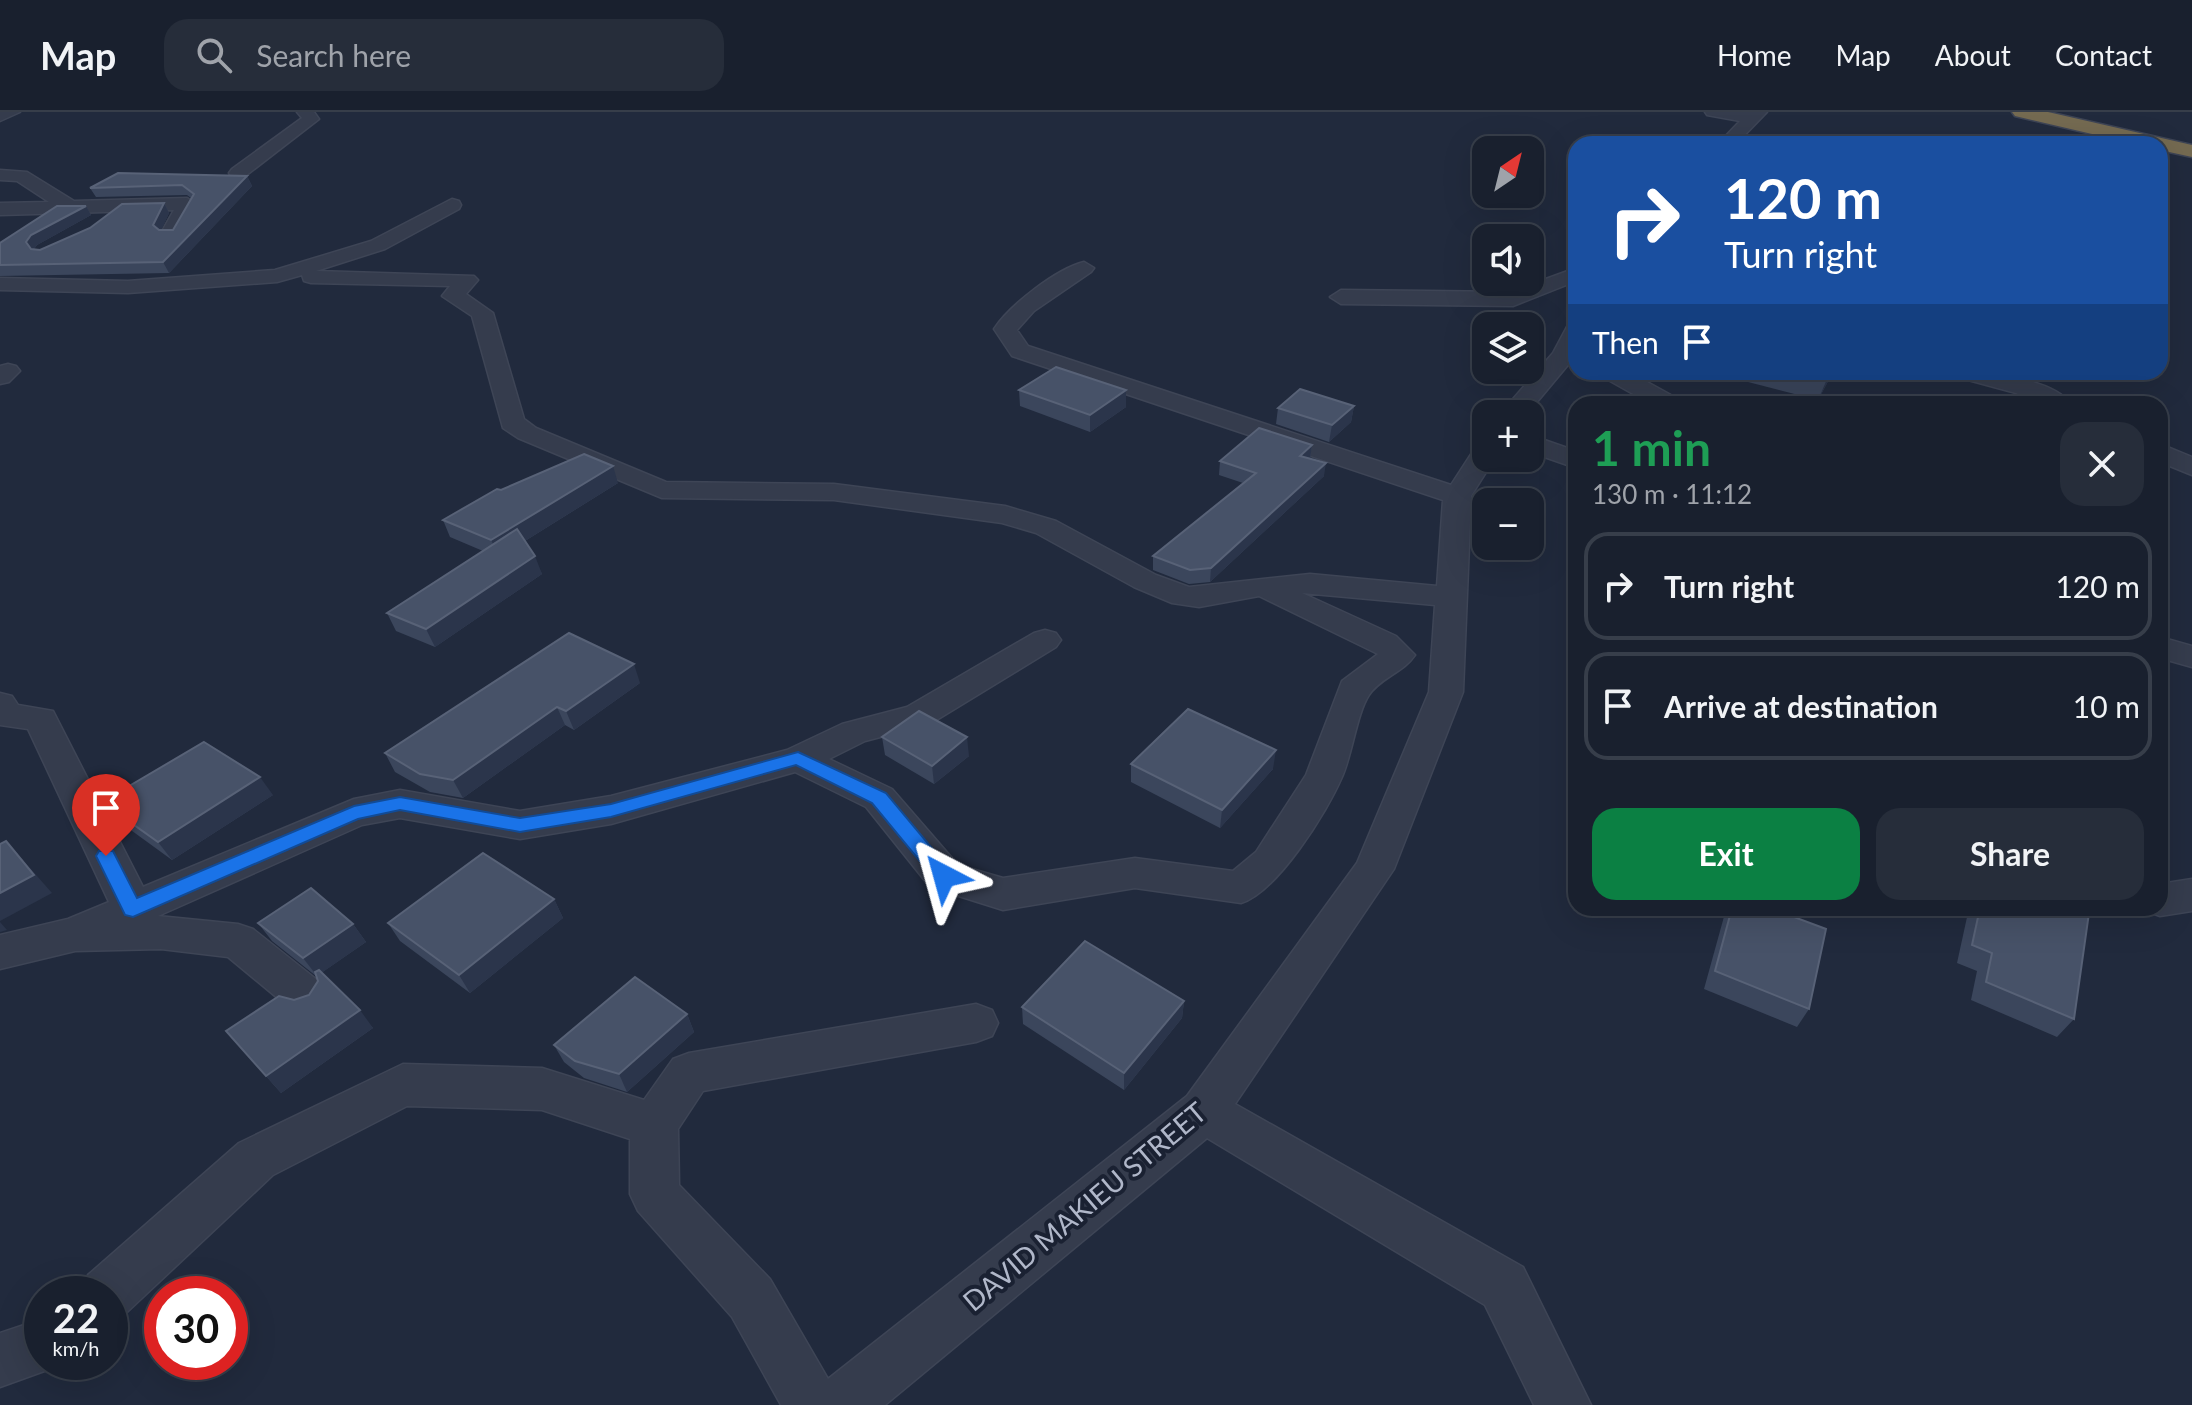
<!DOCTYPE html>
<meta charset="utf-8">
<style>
body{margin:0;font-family:Lato,sans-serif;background:#262d3a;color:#f1f3f6;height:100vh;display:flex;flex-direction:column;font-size:30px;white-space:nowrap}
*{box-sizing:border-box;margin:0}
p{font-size:26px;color:#9fa3aa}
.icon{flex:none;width:44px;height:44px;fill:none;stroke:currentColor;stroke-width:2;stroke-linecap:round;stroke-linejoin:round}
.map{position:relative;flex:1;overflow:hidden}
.side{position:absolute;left:1568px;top:284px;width:600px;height:520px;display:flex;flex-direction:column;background:#19202e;border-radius:24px;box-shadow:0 8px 32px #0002,0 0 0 2px #373e4a}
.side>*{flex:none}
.top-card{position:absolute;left:1568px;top:24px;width:600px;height:244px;border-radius:24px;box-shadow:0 8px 32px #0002,0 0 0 2px #373e4a;background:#1a4fa0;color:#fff;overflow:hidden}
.needle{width:52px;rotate:35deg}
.controls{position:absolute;left:1472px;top:24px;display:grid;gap:16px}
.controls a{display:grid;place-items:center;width:72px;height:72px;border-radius:16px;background:#19202e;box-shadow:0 8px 32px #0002,0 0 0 2px #373e4a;font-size:40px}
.speed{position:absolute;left:24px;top:1164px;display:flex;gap:16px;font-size:40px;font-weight:700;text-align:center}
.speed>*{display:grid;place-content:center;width:104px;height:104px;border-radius:50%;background:#19202e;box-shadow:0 8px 32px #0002,0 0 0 2px #373e4a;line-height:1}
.speed small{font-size:20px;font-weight:400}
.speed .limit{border:12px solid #d22;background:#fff;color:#111}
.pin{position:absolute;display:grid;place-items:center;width:68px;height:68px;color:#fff;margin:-82px -34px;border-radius:50% 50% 50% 0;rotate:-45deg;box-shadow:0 0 8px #0007}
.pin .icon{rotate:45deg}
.me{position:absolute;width:88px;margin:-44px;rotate:321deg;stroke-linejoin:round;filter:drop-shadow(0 0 6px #0008)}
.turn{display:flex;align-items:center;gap:28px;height:168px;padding:0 24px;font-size:36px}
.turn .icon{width:104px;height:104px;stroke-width:2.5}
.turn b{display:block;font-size:56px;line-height:68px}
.then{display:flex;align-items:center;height:76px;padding:0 24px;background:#0003;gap:16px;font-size:30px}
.round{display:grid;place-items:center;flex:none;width:84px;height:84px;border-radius:24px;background:#262d3a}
.headline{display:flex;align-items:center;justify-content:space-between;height:136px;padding:0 24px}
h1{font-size:48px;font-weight:700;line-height:60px;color:#1e9e55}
.button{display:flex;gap:16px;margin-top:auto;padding:16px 24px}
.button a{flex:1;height:92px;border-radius:24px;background:#0b8043;color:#fff;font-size:32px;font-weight:700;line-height:92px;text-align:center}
.button a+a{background:#262d3a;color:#f1f3f6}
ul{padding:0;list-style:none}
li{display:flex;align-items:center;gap:24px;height:108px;margin:0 16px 12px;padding:0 8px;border:4px solid #373e4a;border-radius:24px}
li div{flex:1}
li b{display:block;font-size:30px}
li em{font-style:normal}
header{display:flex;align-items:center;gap:48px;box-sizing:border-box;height:112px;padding:0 40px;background:#19202e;border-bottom:2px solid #373e4a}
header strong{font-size:38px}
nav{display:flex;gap:44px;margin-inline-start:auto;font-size:28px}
.search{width:560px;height:72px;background:#262d3a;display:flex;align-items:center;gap:20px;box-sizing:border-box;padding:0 28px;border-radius:24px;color:#9fa3aa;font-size:30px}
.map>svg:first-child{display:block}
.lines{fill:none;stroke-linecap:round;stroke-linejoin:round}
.street-casing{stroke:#3e4556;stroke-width:3}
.highway-casing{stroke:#3d4455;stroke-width:3}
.street{fill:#353c4d;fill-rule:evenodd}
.highway{fill:#746a51;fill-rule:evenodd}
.wall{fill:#3b465c}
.shaded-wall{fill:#2b354b}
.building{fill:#475268;stroke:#586277;stroke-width:2}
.route{fill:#1a73e8;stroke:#114b97;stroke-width:2}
.labels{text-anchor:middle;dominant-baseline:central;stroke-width:8;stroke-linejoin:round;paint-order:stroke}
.street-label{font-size:28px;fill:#b0b7c9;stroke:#1a2132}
</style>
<header>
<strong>Map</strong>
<div class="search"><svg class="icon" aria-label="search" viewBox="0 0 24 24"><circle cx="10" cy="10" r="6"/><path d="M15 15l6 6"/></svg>Search here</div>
<nav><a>Home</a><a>Map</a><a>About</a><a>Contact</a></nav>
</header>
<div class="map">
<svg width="2192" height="1293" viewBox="0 0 2192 1293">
<rect width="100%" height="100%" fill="#212a3d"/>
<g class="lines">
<g class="street-casing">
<g id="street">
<path d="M0,0H20L0,9Z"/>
<path d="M297,0H314L319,7L244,65H232L229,61L232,57L302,6Z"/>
<path d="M1705,0H1767L1736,32H1718L1740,9L1707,3Z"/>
<path d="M0,58L27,60L74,89L187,86L196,92L178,125L171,127L161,121L174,98L0,103V91L49,90L17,69L0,68Z"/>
<path d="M452,87L459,89L461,93L459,97L385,137L316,159L474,164L478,168L466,182L493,201L524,307L536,316L666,370L834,372L1005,394L1056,409L1156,463L1189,475L1310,462L1437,474L1443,388L1012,244L994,217C1010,193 1056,157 1084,150L1094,156L1091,160L1034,199L1017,218L1028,234L1451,373L1477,333L1486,331V346H1495L1471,384L1463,580L1394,757L1235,992L1523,1155L1591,1293H1534L1485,1193L1207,1026L885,1293H781L732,1205L638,1099L630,1082V1027L542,998L407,994L273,1063L126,1201L110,1207V1182H81L88,1163L239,1031L403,952L542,956L644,988L673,947L689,941L976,892L992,898L998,911L992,924L976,930L703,979L678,1017L679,1073L770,1167L828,1267L1187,984L1357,751L1429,580L1435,493L1302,481L1396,524L1415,543C1404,560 1380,566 1369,583C1357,601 1352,643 1342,665C1327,700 1277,780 1241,791L1135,776L1003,798L930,775L866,695L795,660L611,712L520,727L400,706L362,713L158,804L238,812L253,817L322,872L329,885L322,898L307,903L292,898L228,845L161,837L75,839L0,857V823L68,807L109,790L28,617L0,613V581L12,584L18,593L53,599L143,775L354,687L400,678L520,699L611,684L787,638L842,612L907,595L1034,521L1045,518L1056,521L1061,528L1056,535L930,612L865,629L829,647L892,677L958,753L1003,766L1135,746L1233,759L1256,740L1306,663L1342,569L1378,542L1259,484L1199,495L1172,491L1134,475L1036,421L1002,411L834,388L662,386L518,326L503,316L472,204L442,184L450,174L311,171L304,169L302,163L277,170L128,181L0,178V166L128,169L275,158L371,129Z"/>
<path d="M1576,156V169L1513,194L1341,192L1330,185L1341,178L1510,180Z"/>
<path d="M1576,211V242L1572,248L1527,302H1500L1553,241L1568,213Z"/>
<path d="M8,252L16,254L20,259L9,270L0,272V254Z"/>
<path d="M1599,260H1629L1678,287L1682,292H1651L1603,265Z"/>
<path d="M1953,260C1983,260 2051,265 2071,292H2038L2016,281L1957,265Z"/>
<path d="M1530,323L1576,339V356L1530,340Z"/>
<path d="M2160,332L2192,345V363L2160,350Z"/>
<path d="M2160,525L2192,534V555L2160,546Z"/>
<path d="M2192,767V799L2160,804L2146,799L2144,796H2160V772Z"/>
<path d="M42,1207V1250H62L61,1253L0,1275V1221Z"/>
</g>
</g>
<g class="highway-casing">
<path id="highway" d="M2012,0H2048L2192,33V45L2160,38V32H2135L2015,4Z"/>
</g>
<use href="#street" class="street"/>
<use href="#highway" class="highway"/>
</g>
<g class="wall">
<path d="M247,64L252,74L169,161L0,164V131L86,94L91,103L37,133L34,137L40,138L164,91L169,101L161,118H173L191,86L187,83L96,85L90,76Z"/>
<path d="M1723,260H1833L1818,288L1721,263Z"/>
<path d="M1019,278L1126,295L1090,320L1020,294Z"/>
<path d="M1354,294L1351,310L1329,330L1276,312L1278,296Z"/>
<path d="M1312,333L1310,347L1324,364L1210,470L1189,472L1153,458V444L1243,371L1219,363L1220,349Z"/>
<path d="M618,371L525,429L542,462L435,535L396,519L387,501L483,439L450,425L443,408L501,378Z"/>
<path d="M640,571L574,618L565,613L463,686L430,680L395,660L385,641Z"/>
<path d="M882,625L969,644L934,672L885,643Z"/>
<path d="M1131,652L1273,657L1220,716L1131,670Z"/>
<path d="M273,683L172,748L117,708L102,690Z"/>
<path d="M554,787L563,806L470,881L400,829L388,811Z"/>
<path d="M1728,796H1770L1809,897L1797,915L1704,877L1725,801Z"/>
<path d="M1969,796H2077L2074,907L2057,925L1971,888L1977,859L1957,851Z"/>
<path d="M258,811L353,812L366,830L321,861L373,916L281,981L226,919L294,888L309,883L318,869L316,864L272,829Z"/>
<path d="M1184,889L1182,906L1124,978L1023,912L1022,895Z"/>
<path d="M687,902L694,920L627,980L584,966L564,950L554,933Z"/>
</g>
<g class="shaded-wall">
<path d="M247,64L252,74L169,161L163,150Z"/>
<path d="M164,91L169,101L159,123L153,113Z"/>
<path d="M86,94L91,103L37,133L32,140L26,130L31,123Z"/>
<path d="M1831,260H1833L1818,288L1828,265Z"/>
<path d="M1126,278V295L1090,320V303Z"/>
<path d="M1354,294L1351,310L1329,330L1332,313Z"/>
<path d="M1312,333L1310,347L1300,344Z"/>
<path d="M1326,351L1324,364L1210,470L1211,456Z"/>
<path d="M613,354L618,371L499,445L491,428Z"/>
<path d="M535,444L542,462L435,535L426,517Z"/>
<path d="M634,552L640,571L574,618L566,599Z"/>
<path d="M557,595L565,613L463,686L453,668Z"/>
<path d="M967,625L969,644L934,672L932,654Z"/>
<path d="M1276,638L1273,657L1220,716L1222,698Z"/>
<path d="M260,665L273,683L172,748L158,730Z"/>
<path d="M6,729L52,781L0,809V781Z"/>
<path d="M554,787L563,806L470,881L459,863Z"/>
<path d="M0,810L7,818L0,820Z"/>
<path d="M353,812L366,830L317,864L303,846Z"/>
<path d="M1184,889L1182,906L1124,978V961Z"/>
<path d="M360,898L373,916L281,981L266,964Z"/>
<path d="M687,902L694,920L627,980L619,962Z"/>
</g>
<g class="building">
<path d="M118,61L247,64L163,150L0,153V131L57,94H86L31,123L26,130L31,137L40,138L90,116L122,92L164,91L153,113L159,118H173L194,82L182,73L90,76Z"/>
<path d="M1056,255L1126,278L1090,303L1019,278Z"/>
<path d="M1810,260H1831L1828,265Z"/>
<path d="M1300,277L1354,294L1332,313L1278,296Z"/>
<path d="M1259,316L1312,333L1300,344L1326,351L1211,456L1190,458L1153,444L1256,361L1220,349Z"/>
<path d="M584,342L613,354L491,428L443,408L497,377L501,378Z"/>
<path d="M517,417L535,444L426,517L387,501Z"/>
<path d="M569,521L634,552L566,599L557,595L453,668L420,662L385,641Z"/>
<path d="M1188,597L1276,638L1222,698L1131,652Z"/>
<path d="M919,599L967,625L932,654L882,625Z"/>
<path d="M204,630L260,665L158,730L102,690Z"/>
<path d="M6,729L34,763L0,781V732Z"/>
<path d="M483,741L554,787L459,863L388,811Z"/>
<path d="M311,776L353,812L303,846L258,811Z"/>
<path d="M1732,796H1770L1826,817L1809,897L1715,859Z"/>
<path d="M1980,796H2077L2089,801L2074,907L1986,870L1992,841L1972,833Z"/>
<path d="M1085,829L1184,889L1124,961L1022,895Z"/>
<path d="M319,858L360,898L266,964L226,919L279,884L294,888L309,883L318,869L315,860Z"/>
<path d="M635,865L687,902L619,962L575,949L554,933Z"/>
</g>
<path class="route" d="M798,640L886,681L951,759L954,764L951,770H937L872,691L796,653L611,705L520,720L400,698L358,707L133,805L125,803L96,744L99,739H113L137,786L354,694L400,685L520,706L611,692Z"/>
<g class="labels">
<g class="street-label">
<text transform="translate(1084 1094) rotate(-40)">DAVID MAKIEU STREET</text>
</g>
</g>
</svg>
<div class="controls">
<a><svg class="needle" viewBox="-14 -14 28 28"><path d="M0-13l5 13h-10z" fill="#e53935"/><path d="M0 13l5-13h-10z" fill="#9fa3aa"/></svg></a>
<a><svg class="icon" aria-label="sound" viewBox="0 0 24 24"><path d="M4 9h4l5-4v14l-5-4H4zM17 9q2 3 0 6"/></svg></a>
<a><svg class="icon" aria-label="layers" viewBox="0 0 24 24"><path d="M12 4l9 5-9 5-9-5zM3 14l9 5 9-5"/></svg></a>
<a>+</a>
<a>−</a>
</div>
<div class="speed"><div>22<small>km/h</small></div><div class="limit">30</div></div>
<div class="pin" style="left:106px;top:744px;background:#d93025"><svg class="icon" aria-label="arrive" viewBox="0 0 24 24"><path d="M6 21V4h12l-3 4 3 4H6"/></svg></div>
<svg class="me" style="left:944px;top:764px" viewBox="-20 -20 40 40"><path d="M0-17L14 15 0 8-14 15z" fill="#1a73e8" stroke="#fff" stroke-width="4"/></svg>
<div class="top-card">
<div class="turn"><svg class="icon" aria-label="right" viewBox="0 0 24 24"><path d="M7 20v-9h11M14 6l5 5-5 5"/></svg><div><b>120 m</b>Turn right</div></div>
<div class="then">Then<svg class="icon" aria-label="arrive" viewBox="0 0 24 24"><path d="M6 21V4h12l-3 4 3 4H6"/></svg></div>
</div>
<section class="side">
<div class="headline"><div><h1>1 min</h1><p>130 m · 11:12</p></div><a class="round"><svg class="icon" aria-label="close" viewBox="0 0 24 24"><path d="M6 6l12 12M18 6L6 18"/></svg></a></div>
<ul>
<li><svg class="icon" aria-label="right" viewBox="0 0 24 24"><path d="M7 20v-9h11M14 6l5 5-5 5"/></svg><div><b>Turn right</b></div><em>120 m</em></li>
<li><svg class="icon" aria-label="arrive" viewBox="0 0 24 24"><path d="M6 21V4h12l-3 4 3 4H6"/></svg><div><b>Arrive at destination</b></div><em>10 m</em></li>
</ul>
<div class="button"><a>Exit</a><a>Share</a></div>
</section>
</div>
